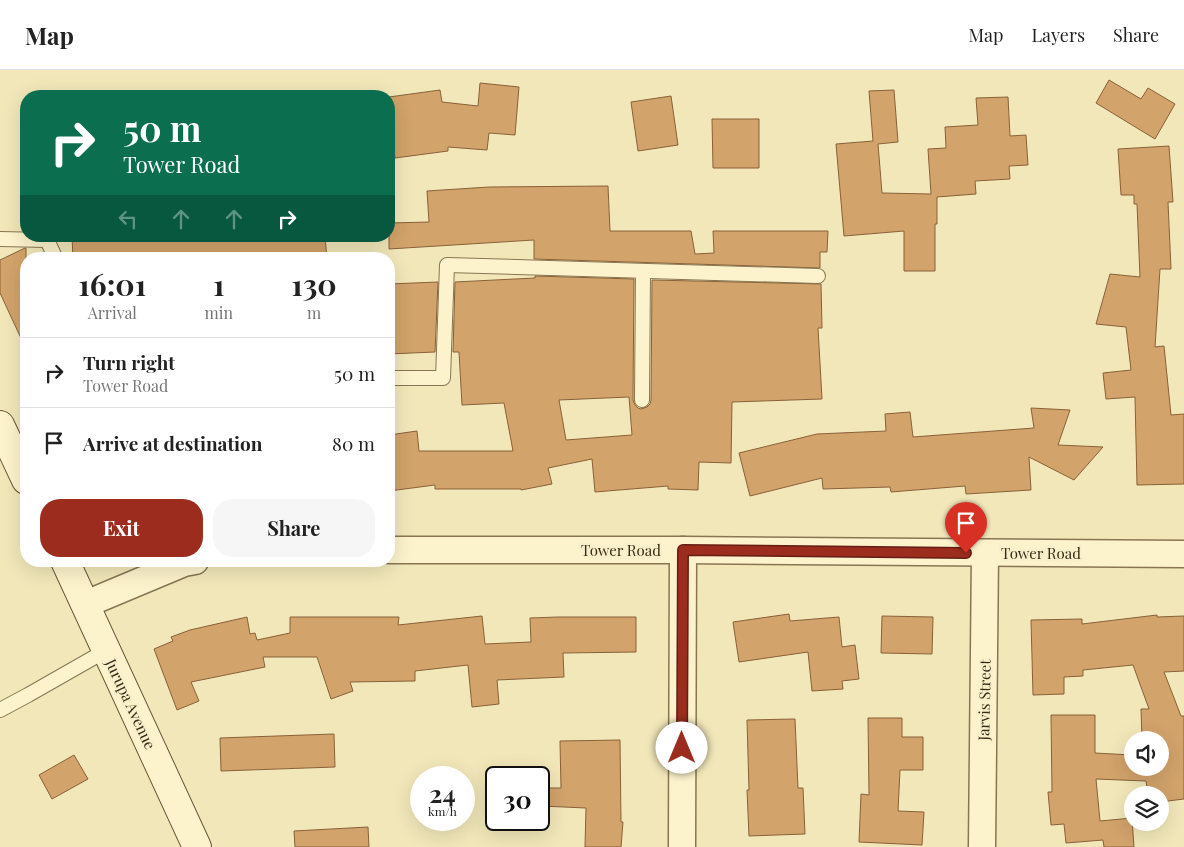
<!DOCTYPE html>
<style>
body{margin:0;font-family:"Playfair Display",serif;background:#f6f6f6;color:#222;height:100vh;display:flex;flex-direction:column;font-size:19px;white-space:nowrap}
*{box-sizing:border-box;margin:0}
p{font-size:16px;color:#767676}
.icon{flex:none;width:28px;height:28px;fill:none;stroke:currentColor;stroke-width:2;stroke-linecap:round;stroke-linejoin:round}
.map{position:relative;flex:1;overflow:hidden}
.sheet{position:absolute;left:20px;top:182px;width:375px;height:315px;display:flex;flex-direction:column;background:#fff;border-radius:20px;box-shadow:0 5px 20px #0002}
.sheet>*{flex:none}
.banner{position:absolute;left:20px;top:20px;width:375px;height:152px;border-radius:20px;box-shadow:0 5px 20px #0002;background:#0b6e4f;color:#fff;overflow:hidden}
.fabs{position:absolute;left:1124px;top:661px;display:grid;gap:10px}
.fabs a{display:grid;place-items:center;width:45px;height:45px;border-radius:50%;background:#fff;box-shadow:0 5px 20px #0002;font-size:25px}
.speed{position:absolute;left:410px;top:696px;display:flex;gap:10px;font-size:25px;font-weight:700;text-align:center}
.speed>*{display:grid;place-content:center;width:65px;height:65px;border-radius:50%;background:#fff;box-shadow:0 5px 20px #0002;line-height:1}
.speed small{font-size:12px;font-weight:400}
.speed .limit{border:2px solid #111;border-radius:8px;background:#fff;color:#111}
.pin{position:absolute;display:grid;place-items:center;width:42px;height:42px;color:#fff;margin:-51px -21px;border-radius:50% 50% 50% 0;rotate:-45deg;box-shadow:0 0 5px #0007}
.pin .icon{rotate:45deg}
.me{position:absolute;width:55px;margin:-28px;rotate:0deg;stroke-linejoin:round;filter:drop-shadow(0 0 4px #0008)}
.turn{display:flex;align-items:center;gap:18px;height:105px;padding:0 20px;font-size:22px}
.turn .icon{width:65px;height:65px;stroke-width:2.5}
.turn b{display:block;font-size:35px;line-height:42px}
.lanes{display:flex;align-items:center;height:48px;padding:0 20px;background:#0003;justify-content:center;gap:25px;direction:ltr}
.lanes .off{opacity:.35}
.eta{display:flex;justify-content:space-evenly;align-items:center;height:85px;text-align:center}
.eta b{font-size:30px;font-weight:700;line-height:35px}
.primary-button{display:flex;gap:10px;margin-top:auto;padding:10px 20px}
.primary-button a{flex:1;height:58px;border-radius:20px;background:#9c2d1e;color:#fff;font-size:20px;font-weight:700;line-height:58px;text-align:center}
.primary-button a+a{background:#f6f6f6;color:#222}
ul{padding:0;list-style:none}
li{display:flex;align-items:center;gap:15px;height:70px;padding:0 20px;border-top:1px solid #e0e0e0}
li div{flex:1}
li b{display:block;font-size:19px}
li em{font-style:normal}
header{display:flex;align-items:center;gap:30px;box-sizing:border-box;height:70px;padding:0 25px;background:#fff;border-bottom:1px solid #e0e0e0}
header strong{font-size:24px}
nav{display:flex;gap:28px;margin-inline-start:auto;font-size:18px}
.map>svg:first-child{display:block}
.building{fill:#d2a36b;stroke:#896137;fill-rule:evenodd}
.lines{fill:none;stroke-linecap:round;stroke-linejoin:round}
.service-casing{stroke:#887653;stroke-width:16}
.minor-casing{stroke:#887653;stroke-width:29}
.secondary-casing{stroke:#6a5636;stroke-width:30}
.service{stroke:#fcf3cc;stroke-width:14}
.minor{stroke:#fcf3cc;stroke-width:26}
.secondary{stroke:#fcf3cc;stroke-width:28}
.route-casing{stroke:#651d14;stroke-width:12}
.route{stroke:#9c2d1e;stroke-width:9}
.labels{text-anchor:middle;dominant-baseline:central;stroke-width:5;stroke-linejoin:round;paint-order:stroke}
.street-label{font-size:15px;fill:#362a19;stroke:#f8f0c9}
</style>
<header>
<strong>Map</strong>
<nav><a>Map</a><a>Layers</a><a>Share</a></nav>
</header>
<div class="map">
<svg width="1184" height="777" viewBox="0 0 1184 777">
<rect width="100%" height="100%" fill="#f1e7b9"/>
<g class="building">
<path d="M1109,10L1141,29L1148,18L1175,34L1155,69L1096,33Z"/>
<path d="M480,13L519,17L515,65L489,63L487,80L448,77V81L395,88L389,42V27L440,20L442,32L478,36Z"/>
<path d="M894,20L898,72L878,74L882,123L931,124L928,79L946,78L945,57L978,55L976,28L1008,27L1010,66L1026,65L1028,95L1009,96L1010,109L975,111L976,124L937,127V154H935V201H904V161L844,166L836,74L873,71L869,21Z"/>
<path d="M671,26L678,75L638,81L631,32Z"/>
<path d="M712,49H759V98H713Z"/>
<path d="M1169,76L1173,132H1168L1171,199H1160L1155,277L1164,276L1171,345L1184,344V414L1137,415L1135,327L1106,329L1103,303L1131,300L1126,257L1096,254L1110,204L1140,207L1137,134H1134V125H1121L1118,79Z"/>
<path d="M608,116L610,161H691L695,184L714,183L713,161H828L827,182H820V198L534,189V170L389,179V153L429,152L427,121L489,117Z"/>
<path d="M72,166H325L327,189H73Z"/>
<path d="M25,178H26V279L0,223V190Z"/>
<path d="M535,206L634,209L633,330L635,335L638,338L641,339L647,337L650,334L651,330L652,210L821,214L822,258H818L822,329L732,332L731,393L699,392L698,420L668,419V416L595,422L592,389L548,398L552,414L521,420V419H435V415L389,421V365L417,361L419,381H513L504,333L462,335L459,282H453L455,212L535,208ZM629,327L632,365L566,370L559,330Z"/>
<path d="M438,212L435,282L389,284V214Z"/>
<path d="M1031,338L1070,340L1058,375L1103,377L1074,410L1029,387L1031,420L966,424L965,416L891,422L890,417L823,419L822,408L750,426L739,383L817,364L886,361L885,344L910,342L913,367L1034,358Z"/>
<path d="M789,544L790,551L839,547L842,577L855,575L859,609L842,611L843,619L812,621L808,582L739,592L733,552Z"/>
<path d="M1157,545V547L1184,546V601L1164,602L1181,646H1184V729L1160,732V725H1148L1146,711L1096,709L1100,751L1132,748L1134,777H1104L1103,770L1066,773L1064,754L1051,755L1048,722H1052L1051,645H1095V683L1132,685V698H1160V670H1142L1141,639H1149L1133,595L1083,600V606L1064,607V624L1033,625L1031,550L1082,549V554Z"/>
<path d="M482,546L485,574L531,572L530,548L558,547H636V582L563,583L564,607L497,610L499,634L472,637L468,595L415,601V611L350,612L353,621L331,629L317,587H263L265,597L191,612L199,631L177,640L154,579L173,571L171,567L190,560L247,547L250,564L255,563L257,570L290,563V547H399L398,555Z"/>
<path d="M882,546L933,547L932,584L881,583Z"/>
<path d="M868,648H902V667H923V700H900L898,741L924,742L922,775L859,772L861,724L869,725Z"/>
<path d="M795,649L798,718H803L805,764L749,766L747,720H749L747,650Z"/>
<path d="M334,664L335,697L221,701L220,668Z"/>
<path d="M620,670L621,752H623L621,777H585L586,738L541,736V718H561L560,671Z"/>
<path d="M74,685L88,709L52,729L39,705Z"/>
<path d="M368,757L369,777H295L294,761Z"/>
</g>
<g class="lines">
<g class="service-casing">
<g id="service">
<path d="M0,169L47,170L56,189"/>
<path d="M389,308H443L447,195L818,206"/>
<path d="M642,330L643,201"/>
<path d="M0,640L28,625L107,580"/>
</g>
</g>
<g class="minor-casing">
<g id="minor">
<path d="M389,480H683L1184,484"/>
<path d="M86,534L184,493L195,491"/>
<path d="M682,777L683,480"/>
<path d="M982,777L985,483"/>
</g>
</g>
<g class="secondary-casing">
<g id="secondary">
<path d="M0,355L26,410"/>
<path d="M65,491L197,777"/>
</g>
</g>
<use href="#service" class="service"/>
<use href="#minor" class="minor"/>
<use href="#secondary" class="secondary"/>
</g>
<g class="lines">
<g class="route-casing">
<path id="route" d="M682,678L683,480L966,483"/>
</g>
<use href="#route" class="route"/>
</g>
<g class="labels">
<g class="street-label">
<text x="621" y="480">Tower Road</text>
<text x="1041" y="483">Tower Road</text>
<text transform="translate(984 630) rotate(-89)">Jarvis Street</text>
<text transform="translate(131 634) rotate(65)">Jurupa Avenue</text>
</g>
</g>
</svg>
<div class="fabs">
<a><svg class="icon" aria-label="sound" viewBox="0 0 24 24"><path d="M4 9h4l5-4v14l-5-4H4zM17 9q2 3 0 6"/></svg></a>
<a><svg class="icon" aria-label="layers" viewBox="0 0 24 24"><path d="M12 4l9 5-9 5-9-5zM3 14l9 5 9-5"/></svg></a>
</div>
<div class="speed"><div>24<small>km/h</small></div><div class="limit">30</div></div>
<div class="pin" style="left:966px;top:483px;background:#d93025"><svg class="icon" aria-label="arrive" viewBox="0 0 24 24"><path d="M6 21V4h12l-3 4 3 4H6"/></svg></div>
<svg class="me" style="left:682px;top:678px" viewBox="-20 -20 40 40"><circle r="19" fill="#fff"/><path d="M0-13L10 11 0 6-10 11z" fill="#9c2d1e"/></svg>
<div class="banner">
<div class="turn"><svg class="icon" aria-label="right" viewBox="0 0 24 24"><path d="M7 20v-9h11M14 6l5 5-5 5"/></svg><div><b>50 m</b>Tower Road</div></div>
<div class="lanes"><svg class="icon off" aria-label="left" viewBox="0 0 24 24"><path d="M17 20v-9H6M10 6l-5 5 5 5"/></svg><svg class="icon off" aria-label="ahead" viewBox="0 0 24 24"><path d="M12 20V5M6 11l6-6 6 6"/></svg><svg class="icon off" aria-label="ahead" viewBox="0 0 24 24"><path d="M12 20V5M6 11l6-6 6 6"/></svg><svg class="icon" aria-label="right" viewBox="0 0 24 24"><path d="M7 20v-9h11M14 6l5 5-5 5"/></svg></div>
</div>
<section class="sheet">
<div class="eta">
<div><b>16:01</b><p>Arrival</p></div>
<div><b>1</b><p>min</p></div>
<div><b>130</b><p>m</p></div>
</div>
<ul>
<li><svg class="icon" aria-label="right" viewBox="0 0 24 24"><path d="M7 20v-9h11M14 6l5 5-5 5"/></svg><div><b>Turn right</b><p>Tower Road</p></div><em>50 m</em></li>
<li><svg class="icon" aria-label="arrive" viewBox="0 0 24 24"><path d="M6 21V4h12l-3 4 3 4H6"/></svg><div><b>Arrive at destination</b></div><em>80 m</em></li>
</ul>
<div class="primary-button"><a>Exit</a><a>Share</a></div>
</section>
</div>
